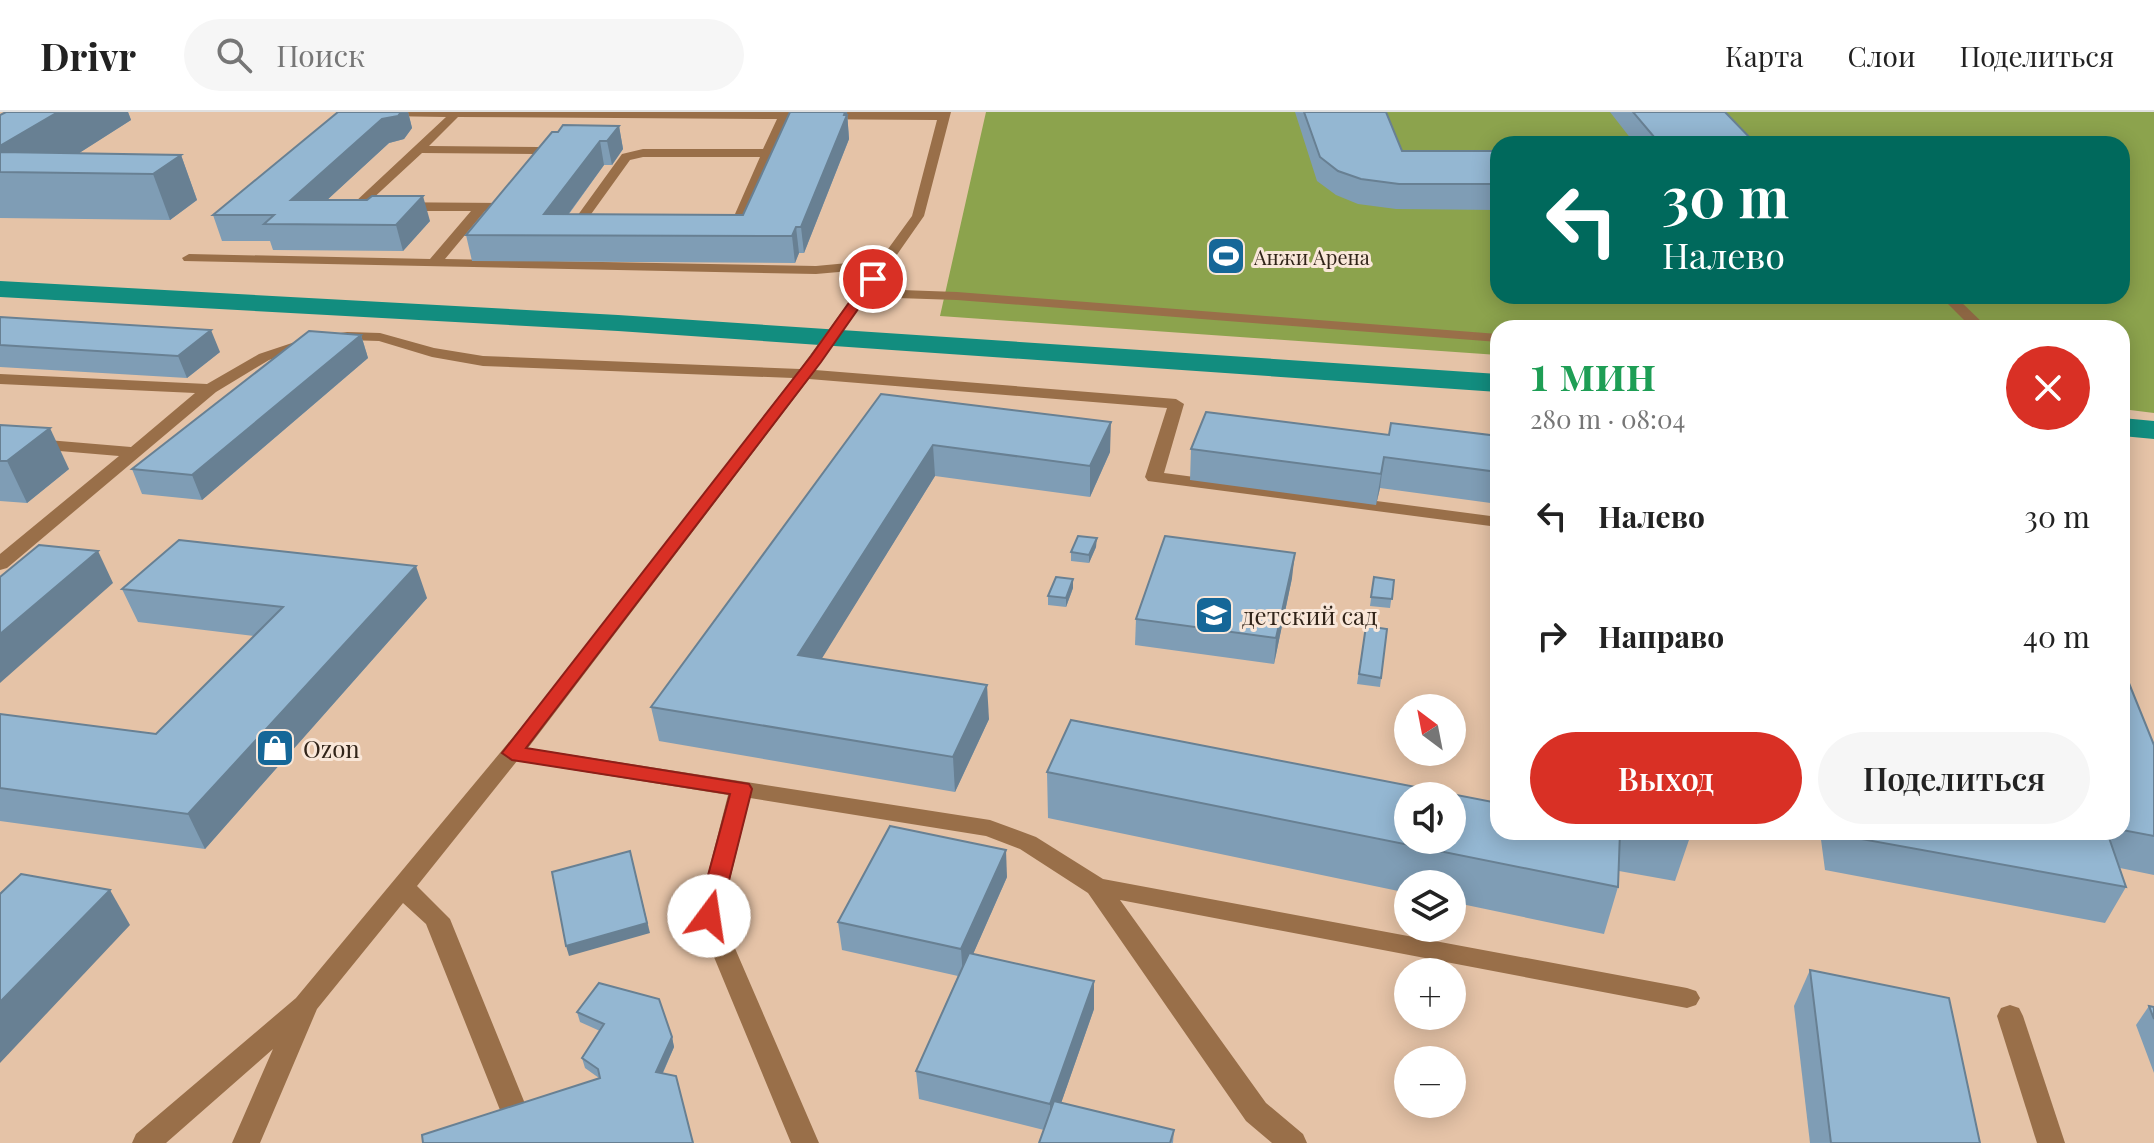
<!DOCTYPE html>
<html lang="ru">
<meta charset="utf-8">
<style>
body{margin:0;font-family:"Playfair Display",serif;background:#f6f6f6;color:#222;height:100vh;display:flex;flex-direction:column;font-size:30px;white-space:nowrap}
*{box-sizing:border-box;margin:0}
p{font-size:26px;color:#767676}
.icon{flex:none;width:44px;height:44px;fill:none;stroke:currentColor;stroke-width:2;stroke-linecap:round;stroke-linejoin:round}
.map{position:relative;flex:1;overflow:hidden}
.panel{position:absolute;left:1490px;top:208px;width:640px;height:520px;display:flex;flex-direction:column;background:#fff;border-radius:24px;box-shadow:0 4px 20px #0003}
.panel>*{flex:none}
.guide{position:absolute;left:1490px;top:24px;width:640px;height:168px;border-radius:24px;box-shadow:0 4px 20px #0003;background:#00695c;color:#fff;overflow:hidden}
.needle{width:52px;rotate:328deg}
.controls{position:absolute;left:1394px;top:582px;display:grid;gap:16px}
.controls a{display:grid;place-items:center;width:72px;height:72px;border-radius:50%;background:#fff;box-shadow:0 4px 20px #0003;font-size:40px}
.pin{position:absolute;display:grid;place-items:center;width:68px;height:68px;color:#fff;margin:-34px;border:4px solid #fff;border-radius:50%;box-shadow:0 2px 8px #0007}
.me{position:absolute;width:88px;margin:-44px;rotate:14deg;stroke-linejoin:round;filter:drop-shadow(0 0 6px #0008)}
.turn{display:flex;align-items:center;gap:28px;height:168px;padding:0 40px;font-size:36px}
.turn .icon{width:104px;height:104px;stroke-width:2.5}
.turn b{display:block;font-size:56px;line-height:68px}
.round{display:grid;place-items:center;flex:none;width:84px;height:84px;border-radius:42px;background:#f6f6f6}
.overview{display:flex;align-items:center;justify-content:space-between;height:136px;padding:0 40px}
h1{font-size:48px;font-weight:600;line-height:60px;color:#1e9e55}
.action{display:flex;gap:16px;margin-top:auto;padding:16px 40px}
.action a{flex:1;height:92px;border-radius:48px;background:#d93025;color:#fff;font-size:32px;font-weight:600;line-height:92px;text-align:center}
.action a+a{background:#f6f6f6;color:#222}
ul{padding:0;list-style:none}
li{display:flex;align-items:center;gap:24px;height:120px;padding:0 40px}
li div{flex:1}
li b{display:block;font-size:30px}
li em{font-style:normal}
header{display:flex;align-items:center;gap:48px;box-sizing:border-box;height:112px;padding:0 40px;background:#fff;border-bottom:2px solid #e0e0e0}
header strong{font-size:38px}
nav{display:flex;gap:44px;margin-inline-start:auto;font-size:28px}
.search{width:560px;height:72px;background:#f6f6f6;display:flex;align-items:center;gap:20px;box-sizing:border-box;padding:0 28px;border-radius:44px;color:#767676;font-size:30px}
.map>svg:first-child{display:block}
.green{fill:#8ca34d;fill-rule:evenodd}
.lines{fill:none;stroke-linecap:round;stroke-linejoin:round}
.canal{fill:#128d7f;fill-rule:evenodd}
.minor{fill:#996f49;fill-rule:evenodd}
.wall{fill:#7f9db5}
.shaded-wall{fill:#688093}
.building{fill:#94b7d2;stroke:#688093;stroke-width:2;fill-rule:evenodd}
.route{fill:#d93025;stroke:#8d1f18;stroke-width:2}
.labels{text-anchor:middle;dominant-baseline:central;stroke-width:6;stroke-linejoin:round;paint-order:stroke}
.far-poi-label{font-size:20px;fill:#312419;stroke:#f9e7d9;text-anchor:start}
.poi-label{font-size:24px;fill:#312419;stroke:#f9e7d9;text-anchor:start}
</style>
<header>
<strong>Drivr</strong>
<div class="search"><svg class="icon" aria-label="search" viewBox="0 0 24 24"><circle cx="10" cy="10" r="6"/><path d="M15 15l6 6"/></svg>Поиск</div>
<nav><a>Карта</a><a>Слои</a><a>Поделиться</a></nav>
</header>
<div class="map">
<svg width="2154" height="1031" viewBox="0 0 2154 1031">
<rect width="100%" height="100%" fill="#e5c3a7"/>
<path class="green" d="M986,0H2154V301L2122,297V216H1498V243L940,204ZM1498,32H2122V184H1498Z"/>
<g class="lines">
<g class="canal">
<path d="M0,169L618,203L1498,262V280L618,219L0,185Z"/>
<path d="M2122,306L2154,309V327L2122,324Z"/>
</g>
<g class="minor">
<path d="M379,0H951L924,104L873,177L957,180L1498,222V230L957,188L867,185L815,258L1176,287L1184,292L1164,361L1498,405V415L1148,369L1145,365L1167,296L809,267L528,636L990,708L1036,725L1103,767L1687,876L1696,879L1700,886L1696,893L1687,896L1120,788L1266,991L1303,1022L1307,1031H1272L1246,1009L1088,781L1020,737L986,724L750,686L721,804L819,1031H791L697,804L728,683L517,649L417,774L450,807L530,1004L526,1013L516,1016L506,1013L426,812L403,791L317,897L260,1031H232L273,937L166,1031H132L136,1022L296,886L559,570L793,266L483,254L432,245L379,229L347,228L314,233L269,248L216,280L7,456L0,458V442L119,344L0,334V324L131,335L195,281L0,272V262L207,272L259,242L307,226L347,220L380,221L434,236L483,244L800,257L873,157L816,162L184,149L182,146L189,142L430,147L471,99H370L354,91L446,5L384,4ZM458,5L777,7L763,37H643L622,42L575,107L603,115L610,111L608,108L589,105L630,48L643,45H760L735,102L713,110L728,114L746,104L788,7L937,8L912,104L880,148L816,154L445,147L485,99L513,98L517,90L515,87H507L504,91L369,90L422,41L535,42L539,45L532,55L538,59L552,44L538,35L429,34Z"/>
<path d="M1940,184H1955L1988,216H1972Z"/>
<path d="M2010,893L2019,896L2023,904L2065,1031H2037L1997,904L2001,896Z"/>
</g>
</g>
<g class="wall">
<path d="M6,0H128L131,8L79,41L181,43L197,88L170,108L0,106V3Z"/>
<path d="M338,0H408L412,16L404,27L389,31L327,88L430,109L403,139L273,138L270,129H222L213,103Z"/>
<path d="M790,0H847L849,27L804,141H799L795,151L472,149L466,123L619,14L623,37L612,53H604L569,102L743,103Z"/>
<path d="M1295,0H1386L1402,39H1498V98L1396,97L1358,92L1336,83L1317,69Z"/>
<path d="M1610,0H1725L1756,32H1635Z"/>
<path d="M0,205L220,240L187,266L0,255Z"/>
<path d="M361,223L368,246L202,388L142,382L132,357Z"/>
<path d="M881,282L1110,340L1090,385L935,364L821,547L989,607L955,680L659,629L651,595Z"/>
<path d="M0,313L69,357L27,391L0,389Z"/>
<path d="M1389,323L1498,324V392L1380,376L1376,393L1190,368L1191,337Z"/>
<path d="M1096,435L1089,451L1071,449V440Z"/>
<path d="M1374,465L1394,468L1390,496L1370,494Z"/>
<path d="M1292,466L1274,552L1135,533L1136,507Z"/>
<path d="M1073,476L1066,495L1048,493V484Z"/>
<path d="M122,477L427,486L205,737L0,709V602L156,622L254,524L138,510Z"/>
<path d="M1366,514L1387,517L1380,575L1357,572Z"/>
<path d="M2122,554L2154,633V763L2120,756L2126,775L2105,811L1825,758L1820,720H2122Z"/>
<path d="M1047,660L1498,720H1691V722L1675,769L1619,759L1618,775L1604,822L1452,790V772H1408V781L1048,706Z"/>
<path d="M1007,765L973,842L1094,869V897L1061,991L1174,1018L1173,1031H1039L1044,1018L919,987L916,959L958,864L842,838L838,810Z"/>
<path d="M1810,858L1980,1031H1810L1794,894Z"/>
<path d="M2149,894L2154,895V961L2136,913Z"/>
<path d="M577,900L672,925L674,935L663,961L599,966L585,956L582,946L600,919L580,910Z"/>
</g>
<g class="shaded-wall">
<path d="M58,0H128L131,8L48,61L0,60V34Z"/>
<path d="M401,0H408L412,16L404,27L389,31L301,112L291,88L382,7Z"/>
<path d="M845,0H847L849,27L804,141L801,115Z"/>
<path d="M619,14L623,37L612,53L607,29Z"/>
<path d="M600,29L604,53L553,123L544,102Z"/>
<path d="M181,43L197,88L170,108L153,62Z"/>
<path d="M423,84L430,109L403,139L396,113Z"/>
<path d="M796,115L799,141L795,151L792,124Z"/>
<path d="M211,218L220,240L187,266L178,244Z"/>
<path d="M361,223L368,246L202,388L192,363Z"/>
<path d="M1111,310L1110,340L1090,385V354Z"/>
<path d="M50,316L69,357L27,391L7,349Z"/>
<path d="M933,333L935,364L803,577L798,543Z"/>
<path d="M1384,345L1380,376L1376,393L1381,362Z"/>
<path d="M1097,426L1096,435L1089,451V443Z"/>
<path d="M98,439L113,471L0,571V522Z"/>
<path d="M1295,441L1292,466L1274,552L1276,526Z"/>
<path d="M416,454L427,486L205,737L188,702Z"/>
<path d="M1073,467V476L1066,495V486Z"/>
<path d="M987,573L989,607L955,680L953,645Z"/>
<path d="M1006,738L1007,765L963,865L961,837Z"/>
<path d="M630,739L650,821L569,844L566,834Z"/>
<path d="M110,778L130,813L0,951V890Z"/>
<path d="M1094,869V897L1051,1020L1050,992Z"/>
<path d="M672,925L674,935L659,969L656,960Z"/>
</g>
<g class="building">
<path d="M6,0H58L0,34V3Z"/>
<path d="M338,0H401L398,4L382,7L291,88H367L372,84H423L396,113L264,112L274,103H213Z"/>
<path d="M790,0H845L844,3H847L801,115H796L792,124L466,123L552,20H558L563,13L619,14L607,29H600L544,102L743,103Z"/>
<path d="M1304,0H1386L1402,39H1498V72H1399L1361,67L1338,59L1320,45Z"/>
<path d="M1633,0H1725L1756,32H1660Z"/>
<path d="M0,40L181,43L153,62L0,60Z"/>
<path d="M0,205L211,218L178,244L0,233Z"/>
<path d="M309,219L361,223L192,363L132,357Z"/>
<path d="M881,282L1111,310L1090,354L933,333L798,543L987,573L953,645L651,595Z"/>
<path d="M1206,300L1389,323L1391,311L1498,324V360L1384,345L1381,362L1191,337Z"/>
<path d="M0,313L50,316L7,349H0Z"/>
<path d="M1078,424L1097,426L1089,443L1071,440Z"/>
<path d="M1165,424L1295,441L1276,526L1136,507Z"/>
<path d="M179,428L416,454L188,702L0,676V602L156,622L283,495L122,477Z"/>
<path d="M39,433L98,439L0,522V465Z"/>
<path d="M1056,465L1073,467L1066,486L1048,484Z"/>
<path d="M1374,465L1394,468L1392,487L1371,485Z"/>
<path d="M1366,514L1387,517L1381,566L1359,562Z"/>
<path d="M2122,554L2154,633V724L2122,718Z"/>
<path d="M1071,608L1498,691V720H1620L1618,775L1047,660ZM1408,684H1452V728H1408Z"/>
<path d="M890,714L1006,738L961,837L838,810Z"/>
<path d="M1839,720H2107L2126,775L1839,723Z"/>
<path d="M630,739L647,811L566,834L552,760Z"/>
<path d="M21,762L110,778L0,890V782Z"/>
<path d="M969,841L1094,869L1050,992L916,959Z"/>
<path d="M1810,858L1949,886L1980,1031H1831Z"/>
<path d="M599,871L659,887L672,925L656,960L676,964L693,1031H423L422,1023L600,966L598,957L582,946L604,912L577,900Z"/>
<path d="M2149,894L2154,895V907Z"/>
<path d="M1054,989L1174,1018L1170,1031H1039Z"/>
</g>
<path class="route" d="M868,164L879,167L821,250L526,636L749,672L752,677L720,804L717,810L709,813L701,810L697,804L730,682L512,648L502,641L811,244Z"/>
<defs>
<g id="stadium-square" transform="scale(2)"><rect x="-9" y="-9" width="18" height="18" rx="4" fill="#156798" stroke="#f9e7d9"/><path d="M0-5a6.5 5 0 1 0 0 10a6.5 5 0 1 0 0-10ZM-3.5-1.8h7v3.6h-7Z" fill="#fff"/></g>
<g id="school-square" transform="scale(2)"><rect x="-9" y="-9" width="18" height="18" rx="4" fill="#156798" stroke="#f9e7d9"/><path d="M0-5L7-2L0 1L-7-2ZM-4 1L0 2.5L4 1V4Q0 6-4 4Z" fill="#fff"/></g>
<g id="shop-square" transform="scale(2)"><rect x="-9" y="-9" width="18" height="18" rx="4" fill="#156798" stroke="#f9e7d9"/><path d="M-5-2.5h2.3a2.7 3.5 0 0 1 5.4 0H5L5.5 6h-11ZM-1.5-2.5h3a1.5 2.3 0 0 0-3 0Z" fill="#fff"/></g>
</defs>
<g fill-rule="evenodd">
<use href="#stadium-square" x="1226" y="144"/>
<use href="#school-square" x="1214" y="503"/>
<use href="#shop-square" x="275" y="636"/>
</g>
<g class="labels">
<g class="far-poi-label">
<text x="1254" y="144">Анжи Арена</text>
</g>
<g class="poi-label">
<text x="1242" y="503">детский сад</text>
<text x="303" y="636">Ozon</text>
</g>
</g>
</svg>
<div class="controls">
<a><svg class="needle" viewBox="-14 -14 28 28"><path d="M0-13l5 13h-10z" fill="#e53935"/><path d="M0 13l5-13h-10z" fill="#767676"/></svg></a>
<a><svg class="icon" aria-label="sound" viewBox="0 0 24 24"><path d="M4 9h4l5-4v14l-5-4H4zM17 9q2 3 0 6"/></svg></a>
<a><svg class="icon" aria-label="layers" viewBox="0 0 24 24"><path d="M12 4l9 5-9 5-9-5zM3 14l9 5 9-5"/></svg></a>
<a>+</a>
<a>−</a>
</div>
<div class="pin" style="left:873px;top:167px;background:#d93025"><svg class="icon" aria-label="arrive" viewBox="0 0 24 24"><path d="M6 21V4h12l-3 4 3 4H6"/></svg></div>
<svg class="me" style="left:709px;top:804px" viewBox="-20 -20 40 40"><circle r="19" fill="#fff"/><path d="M0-13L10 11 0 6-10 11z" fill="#d93025"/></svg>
<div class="guide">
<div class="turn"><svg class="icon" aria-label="left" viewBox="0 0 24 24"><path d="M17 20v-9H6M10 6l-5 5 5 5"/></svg><div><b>30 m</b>Налево</div></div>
</div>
<section class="panel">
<div class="overview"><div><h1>1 мин</h1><p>280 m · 08:04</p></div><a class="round" style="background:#d93025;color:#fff"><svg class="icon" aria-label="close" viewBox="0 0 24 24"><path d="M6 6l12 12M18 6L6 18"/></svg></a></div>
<ul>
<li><svg class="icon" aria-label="left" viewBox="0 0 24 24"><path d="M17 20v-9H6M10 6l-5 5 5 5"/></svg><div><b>Налево</b></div><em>30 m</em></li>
<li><svg class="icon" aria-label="right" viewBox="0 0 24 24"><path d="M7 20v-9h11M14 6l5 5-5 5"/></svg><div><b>Направо</b></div><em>40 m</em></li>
</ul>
<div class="action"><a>Выход</a><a>Поделиться</a></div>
</section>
</div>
